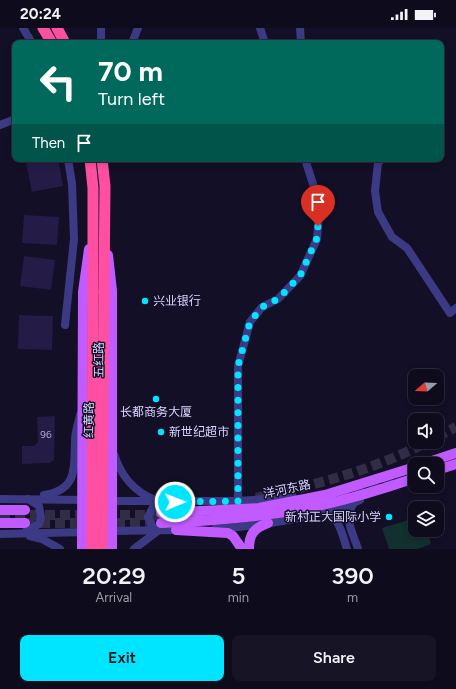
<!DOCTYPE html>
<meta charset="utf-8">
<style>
body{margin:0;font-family:Figtree,"Noto Sans SC",sans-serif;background:#171425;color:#f1f3f6;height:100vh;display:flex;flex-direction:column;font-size:15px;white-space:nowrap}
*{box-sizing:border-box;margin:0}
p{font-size:13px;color:#9b9ba3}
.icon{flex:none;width:22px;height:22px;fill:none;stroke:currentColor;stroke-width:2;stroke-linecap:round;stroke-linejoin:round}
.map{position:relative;height:521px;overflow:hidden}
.side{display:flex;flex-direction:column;background:#0e0b1c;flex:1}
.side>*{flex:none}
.banner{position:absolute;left:12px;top:12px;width:432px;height:122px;border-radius:8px;box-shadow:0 2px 6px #0003,0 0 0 1px #2e2b3b;background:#00695c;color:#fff;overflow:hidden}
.needle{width:26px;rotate:251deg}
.buttons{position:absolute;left:408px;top:341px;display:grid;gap:8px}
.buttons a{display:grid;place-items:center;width:36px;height:36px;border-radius:8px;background:#0e0b1c;box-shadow:0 2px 6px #0003,0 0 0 1px #2e2b3b;font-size:20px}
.pin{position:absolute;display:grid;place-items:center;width:34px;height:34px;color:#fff;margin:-41px -17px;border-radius:50% 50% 50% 0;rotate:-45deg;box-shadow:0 0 4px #0007}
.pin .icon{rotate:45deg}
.me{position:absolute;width:44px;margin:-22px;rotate:89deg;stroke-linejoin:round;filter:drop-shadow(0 0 3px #0008)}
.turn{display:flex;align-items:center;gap:14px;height:84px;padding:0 20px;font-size:18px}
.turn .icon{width:52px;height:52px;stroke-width:2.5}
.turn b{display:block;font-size:28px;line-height:34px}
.then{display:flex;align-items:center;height:38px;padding:0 20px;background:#0003;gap:8px;font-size:15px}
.eta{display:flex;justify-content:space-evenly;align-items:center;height:68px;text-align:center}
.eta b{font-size:24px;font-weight:600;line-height:28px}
.button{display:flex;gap:8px;margin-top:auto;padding:8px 20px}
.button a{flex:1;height:46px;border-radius:8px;background:#00e5ff;color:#111;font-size:16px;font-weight:600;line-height:46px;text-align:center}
.button a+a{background:#171425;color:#f1f3f6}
.status{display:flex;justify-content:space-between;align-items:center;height:28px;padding:0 20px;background:#0e0b1c;direction:ltr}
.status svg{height:11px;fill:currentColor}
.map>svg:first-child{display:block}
.green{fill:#12302f}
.building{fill:#241b47}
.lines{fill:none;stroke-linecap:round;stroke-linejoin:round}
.major-tunnel{stroke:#312d47;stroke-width:10;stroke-dasharray:10 5;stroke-linecap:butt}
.minor{stroke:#3d3a85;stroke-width:8}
.major{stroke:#c25bff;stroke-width:10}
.highway{stroke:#ff4fa3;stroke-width:11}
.highway-bridge{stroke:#ff4fa3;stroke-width:11}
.route{stroke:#00e5ff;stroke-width:7;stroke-dasharray:0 12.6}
.poi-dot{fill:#00e5ff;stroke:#130f26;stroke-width:1.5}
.labels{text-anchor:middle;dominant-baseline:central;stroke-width:3;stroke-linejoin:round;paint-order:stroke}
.number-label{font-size:10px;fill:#aca6d1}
.poi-label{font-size:12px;fill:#d9d4ff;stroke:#130f26;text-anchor:start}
.street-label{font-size:12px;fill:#d9d4ff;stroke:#130f26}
</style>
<div class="status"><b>20:24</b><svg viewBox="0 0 49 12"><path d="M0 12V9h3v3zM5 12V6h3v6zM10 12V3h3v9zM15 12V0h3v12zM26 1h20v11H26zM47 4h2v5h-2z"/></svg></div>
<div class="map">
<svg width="456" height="521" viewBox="0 0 456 521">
<rect width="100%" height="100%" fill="#130f26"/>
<path class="green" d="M415,490V502H427L431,516L417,521H389L382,500Z"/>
<g class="building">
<path d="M43,131H58L63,158L32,164L26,135Z"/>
<path d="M24,187L59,189L57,217L22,215Z"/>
<path d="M24,228L55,232L51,262L20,258Z"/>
<path d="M19,287L53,288L52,322L18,321Z"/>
<path d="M55,388L54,432L49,435L22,436V418H34L38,414L37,389Z"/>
</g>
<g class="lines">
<g class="major-tunnel">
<path d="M437,409L456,399"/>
<path d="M340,467L369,459L397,449"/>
<path d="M256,470C315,457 374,442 427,414"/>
<path d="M0,487H161L170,486"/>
<path d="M25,495H161"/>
</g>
<g class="minor">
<path d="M23,0L32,15"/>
<path d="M260,0L265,15"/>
<path d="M300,0L301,15"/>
<path d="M101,15V0"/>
<path d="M132,15L138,0"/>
<path d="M0,97L15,91"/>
<path d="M382,131L378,135L375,163L378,184L392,209L407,220L450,285L456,280"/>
<path d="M65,297L74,211L72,156L68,131"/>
<path d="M114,426C121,448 133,463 155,472"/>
<path d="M44,467C78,462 74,440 75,412C75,404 78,396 80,387"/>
<path d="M0,471L87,472"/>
<path d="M107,473H238L293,469"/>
<path d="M238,473V338L250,294L262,279L278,271L300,248L317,211L319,185L314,159L305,131"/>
<path d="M355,474C342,488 353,505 358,521"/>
<path d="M324,484C340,489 342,507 347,521"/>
<path d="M215,501C263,497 315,491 360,472"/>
<path d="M26,503L39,496L41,489L39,478L28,471"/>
<path d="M107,503L181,502"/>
<path d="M0,506L87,504"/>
<path d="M30,508L42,511L60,521"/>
<path d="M134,521L159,502L152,498L148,489L153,479L159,474"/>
</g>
<g class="major">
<path d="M108,227L112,263V521"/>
<path d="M423,436L456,425"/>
<path d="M437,442L456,436"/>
<path d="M0,482H25"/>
<path d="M161,485L259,480L325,467L415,439"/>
<path d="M0,495H25"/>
<path d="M161,495C207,493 252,490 297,482C337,475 377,463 415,450"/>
<path d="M176,502L228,505L233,508L242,521"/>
<path d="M82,521L83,264L89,221"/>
<path d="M249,521C249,506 254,500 268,495"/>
</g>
<g class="highway">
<path d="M43,0L52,15"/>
<path d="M57,0L65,15"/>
<path d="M90,131L93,160V264"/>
<path d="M102,131L105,158L104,263"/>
</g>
<g class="highway-bridge">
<path d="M92,521L93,264"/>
<path d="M102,521L104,263"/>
</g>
</g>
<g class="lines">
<path class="route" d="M175,474L238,473V338L250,294L262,279L278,271L300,248L317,210L318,198"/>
</g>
<g class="poi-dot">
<circle cx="145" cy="273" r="4"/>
<circle cx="156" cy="371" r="4"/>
<circle cx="161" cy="404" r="4"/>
<circle cx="389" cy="489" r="4"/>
</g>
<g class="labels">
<g class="number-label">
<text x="46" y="406">96</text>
</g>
<g class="poi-label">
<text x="153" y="273">兴业银行</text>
<text x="156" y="384" text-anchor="middle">长都商务大厦</text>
<text x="169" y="404">新世纪超市</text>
<text x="381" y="489" text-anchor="end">新村正大国际小学</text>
</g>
<g class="street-label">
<text transform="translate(99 332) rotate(-90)">五红路</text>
<text transform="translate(89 392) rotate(-89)">红黄路</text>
<text transform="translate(287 461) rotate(-12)">洋河东路</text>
</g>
</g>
</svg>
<div class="buttons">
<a><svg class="needle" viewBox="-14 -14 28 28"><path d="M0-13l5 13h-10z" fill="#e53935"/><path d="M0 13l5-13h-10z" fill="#9b9ba3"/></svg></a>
<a><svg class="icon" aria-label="sound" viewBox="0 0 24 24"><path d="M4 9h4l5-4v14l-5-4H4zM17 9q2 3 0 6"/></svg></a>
<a><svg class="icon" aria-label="search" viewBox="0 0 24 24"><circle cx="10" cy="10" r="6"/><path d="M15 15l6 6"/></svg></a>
<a><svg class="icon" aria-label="layers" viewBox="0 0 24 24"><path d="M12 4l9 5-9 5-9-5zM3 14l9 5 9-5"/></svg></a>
</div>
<div class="pin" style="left:318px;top:198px;background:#d93025"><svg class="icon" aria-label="arrive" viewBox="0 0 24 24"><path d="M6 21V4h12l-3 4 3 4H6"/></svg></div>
<svg class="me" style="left:175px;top:474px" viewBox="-20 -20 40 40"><circle r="17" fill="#00e5ff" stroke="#fff" stroke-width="3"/><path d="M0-11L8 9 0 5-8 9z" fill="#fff"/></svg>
<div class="banner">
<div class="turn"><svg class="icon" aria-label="left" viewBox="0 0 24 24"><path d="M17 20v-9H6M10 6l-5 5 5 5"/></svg><div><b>70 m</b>Turn left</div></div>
<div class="then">Then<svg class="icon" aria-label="arrive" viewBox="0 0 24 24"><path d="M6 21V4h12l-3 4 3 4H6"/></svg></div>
</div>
</div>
<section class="side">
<div class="eta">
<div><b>20:29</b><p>Arrival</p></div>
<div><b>5</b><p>min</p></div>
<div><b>390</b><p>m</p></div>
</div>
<div class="button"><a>Exit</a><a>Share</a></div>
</section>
